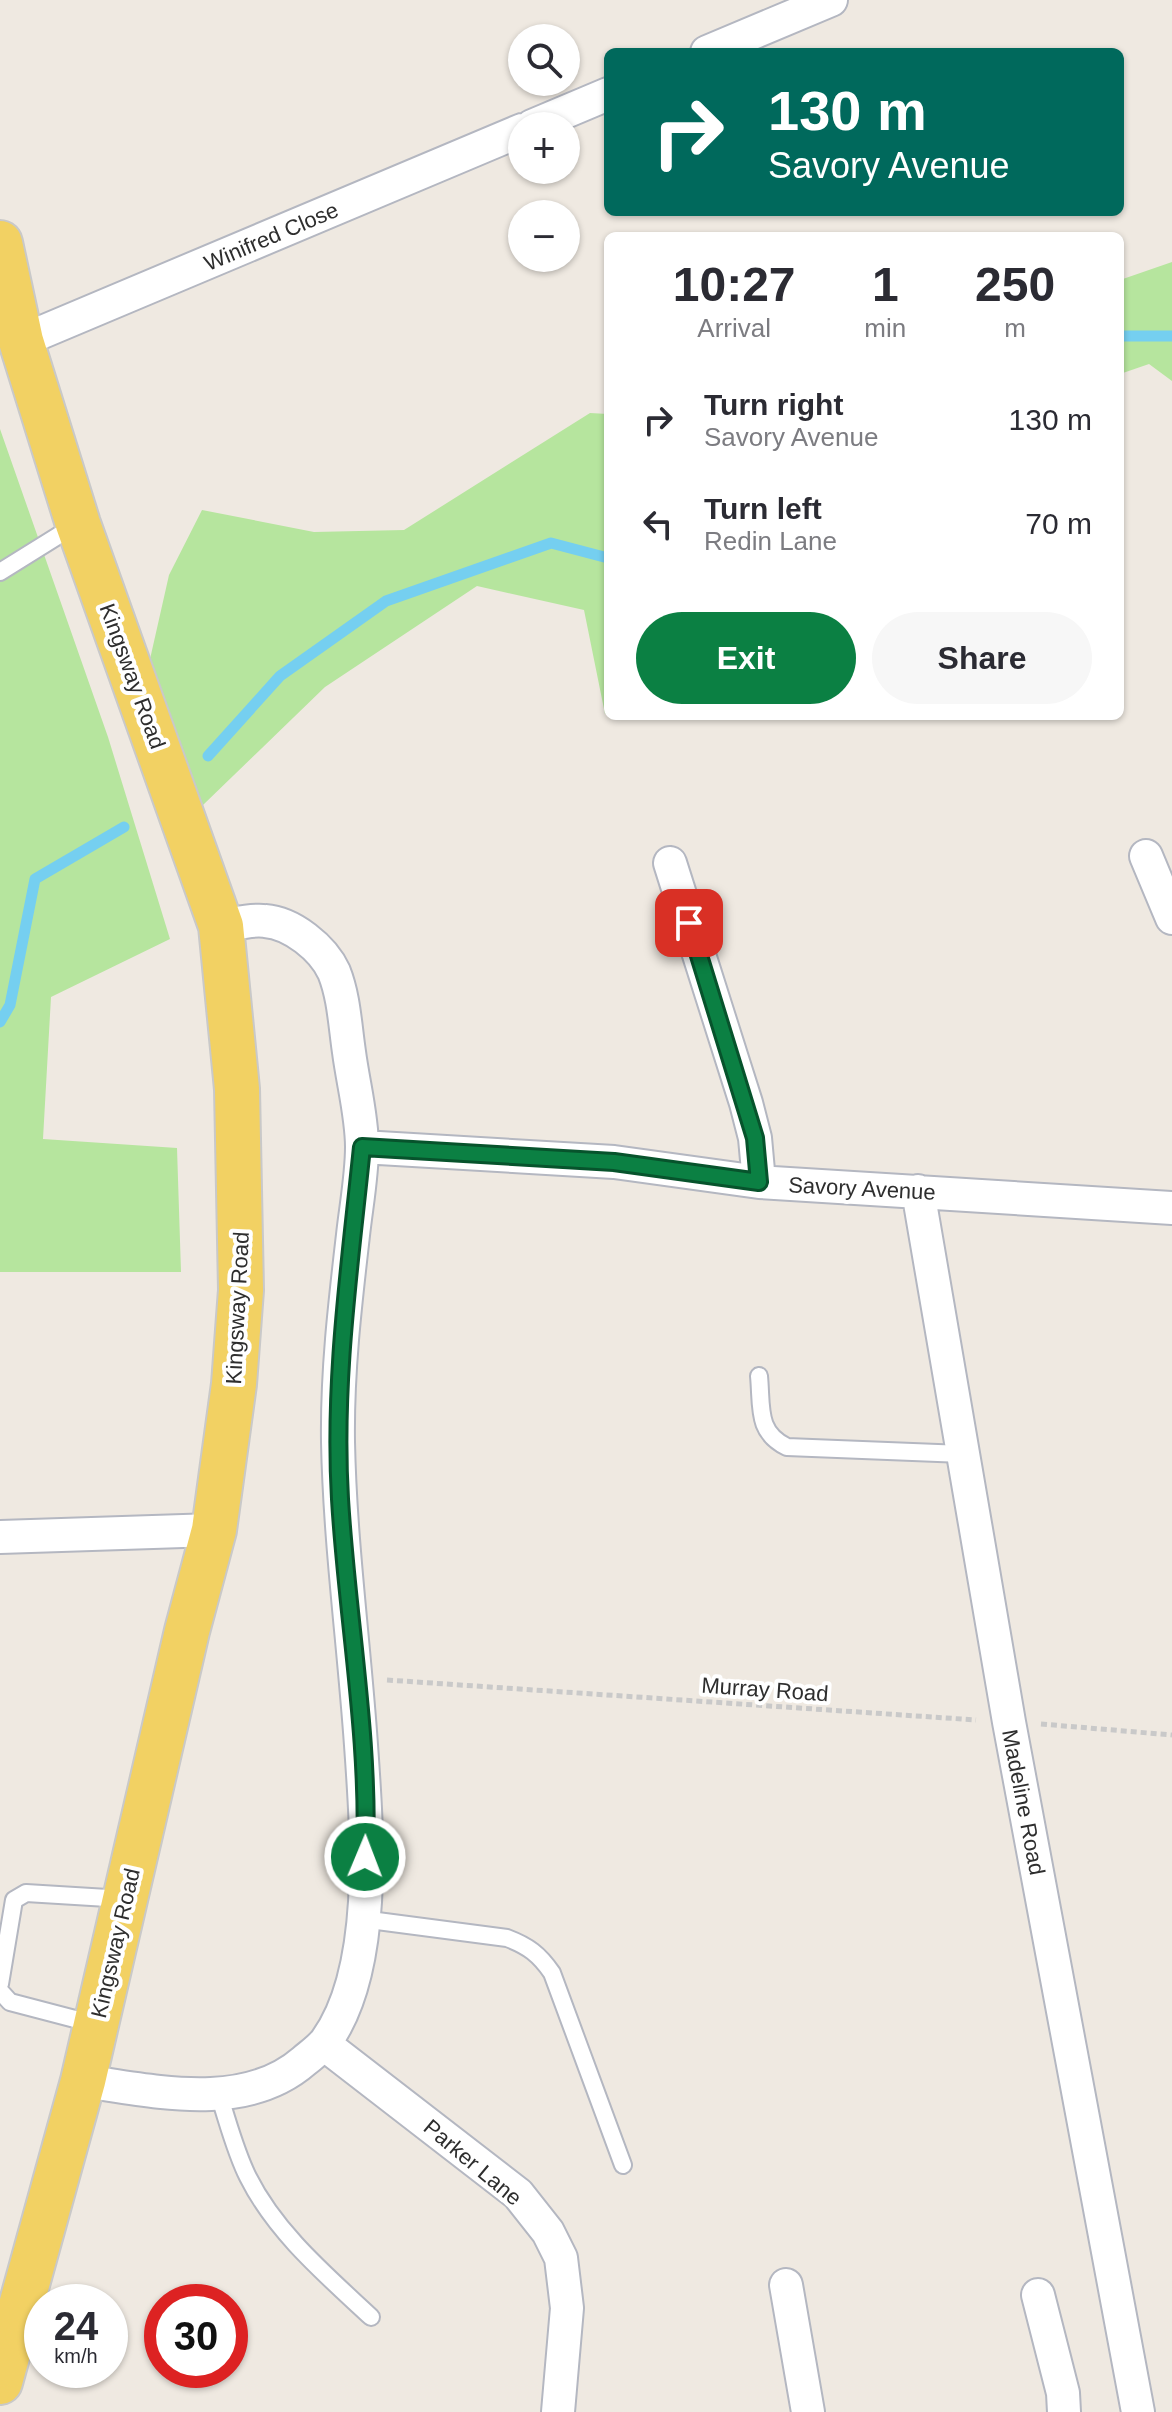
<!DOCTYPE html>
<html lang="en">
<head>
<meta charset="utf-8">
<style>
	body { margin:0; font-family:Arial,sans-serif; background:#f7f7f7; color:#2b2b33; height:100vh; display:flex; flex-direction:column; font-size:30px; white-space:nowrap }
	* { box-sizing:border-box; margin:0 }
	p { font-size:26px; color:#7c7c81 }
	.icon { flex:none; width:44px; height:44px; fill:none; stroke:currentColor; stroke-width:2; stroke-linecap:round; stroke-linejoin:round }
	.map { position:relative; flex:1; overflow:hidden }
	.side { position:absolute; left:604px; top:232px; width:520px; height:488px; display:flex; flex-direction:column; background:#fff; border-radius:12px; box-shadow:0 2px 6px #0004 }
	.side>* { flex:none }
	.banner { position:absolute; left:604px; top:48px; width:520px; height:168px; border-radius:12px; box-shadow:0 2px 6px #0004; background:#00695c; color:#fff; overflow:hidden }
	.controls { position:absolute; left:508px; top:24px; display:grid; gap:16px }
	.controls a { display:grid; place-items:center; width:72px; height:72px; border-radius:50%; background:#fff; box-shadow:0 2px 6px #0004; font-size:40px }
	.speed { position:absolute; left:24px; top:2284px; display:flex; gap:16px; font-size:40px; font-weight:700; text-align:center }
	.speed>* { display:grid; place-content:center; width:104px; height:104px; border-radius:50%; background:#fff; box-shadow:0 2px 6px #0004; line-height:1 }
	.speed small { font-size:20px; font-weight:400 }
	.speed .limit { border:12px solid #d22; background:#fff; color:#111 }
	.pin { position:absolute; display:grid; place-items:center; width:68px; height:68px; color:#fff; margin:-34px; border-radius:16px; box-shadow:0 4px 12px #0006 }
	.me { position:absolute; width:88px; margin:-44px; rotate:1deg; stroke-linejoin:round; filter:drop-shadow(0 0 6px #0008) }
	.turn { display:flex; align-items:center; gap:28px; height:168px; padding:0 32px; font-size:36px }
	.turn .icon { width:104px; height:104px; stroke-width:2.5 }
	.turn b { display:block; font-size:56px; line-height:68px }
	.eta { display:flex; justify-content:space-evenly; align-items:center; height:136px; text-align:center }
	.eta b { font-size:48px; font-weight:700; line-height:56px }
	.primary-button { display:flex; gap:16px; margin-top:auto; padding:16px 32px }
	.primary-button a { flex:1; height:92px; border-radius:48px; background:#0b8043; color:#fff; font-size:32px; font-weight:700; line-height:92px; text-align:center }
	.primary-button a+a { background:#f7f7f7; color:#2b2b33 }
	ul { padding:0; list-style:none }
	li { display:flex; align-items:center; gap:24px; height:104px; padding:0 32px }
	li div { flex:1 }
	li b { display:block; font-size:30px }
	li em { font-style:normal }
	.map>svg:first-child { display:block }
</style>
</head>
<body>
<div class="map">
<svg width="1172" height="2412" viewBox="0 0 1172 2412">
	<rect width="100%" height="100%" fill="#efe9e1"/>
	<path fill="#b6e59e" d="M 1172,262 L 1172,381 L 1149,364 L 1120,374 L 1120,280 Z
		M 590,413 L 608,414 L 608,714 L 605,714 L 584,610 L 477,586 L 325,687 L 203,805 L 148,668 L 169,575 L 202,510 L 314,532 L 404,530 Z
		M 0,429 L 108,737 L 170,939 L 51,997 L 43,1139 L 177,1148 L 181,1272 L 0,1272 Z"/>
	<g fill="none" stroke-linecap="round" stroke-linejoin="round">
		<path stroke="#75cff0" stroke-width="11" d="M 1120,336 L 1172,336
			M 208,756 L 280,676 L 386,601 L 551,543 L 608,558
			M 0,1022 L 10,1005 L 35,879 L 124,827"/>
		<defs>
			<path id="service" d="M 0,572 L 77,524
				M 759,1376 C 762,1407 756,1432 787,1447 L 963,1454
				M 362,1919 L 507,1938 C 528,1946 539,1954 552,1973 L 623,2165
				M 0,1984 L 14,1900 L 26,1893 L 124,1899
				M 0,1991 L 10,2002 L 94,2024
				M 219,2095 C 228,2122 235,2151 248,2177 C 276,2233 326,2275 371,2317"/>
			<path id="minor" d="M 707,52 L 831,0
				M 532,126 L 608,94
				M 21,341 L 522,130
				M 1146,856 L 1172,918
				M 670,863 L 746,1103 L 755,1138 L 759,1182
				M 362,1147 L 614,1162 L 759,1182 L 1172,1208
				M 918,1191 L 1009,1722 L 1138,2412
				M 0,1537 L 214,1530
				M 324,2044 L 518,2194 L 548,2232 L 561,2258 L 567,2308 L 558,2412
				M 83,2081 C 154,2091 244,2113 304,2061 C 311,2055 320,2049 326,2041 C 378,1969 367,1830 361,1745 C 354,1644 340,1543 338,1442 C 337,1372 345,1304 353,1235 C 356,1207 362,1176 362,1147 C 362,1116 353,1083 349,1052 C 345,1025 344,997 334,972 C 323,948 292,923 265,921 C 251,919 235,924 221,926
				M 786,2285 L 808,2412
				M 1038,2295 L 1063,2393 L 1064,2412"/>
			<path id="primary" d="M 0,243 L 21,341 L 78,524 L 221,926 L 237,1089 L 241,1290 L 234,1384 L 214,1530 L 187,1631 L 83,2081 L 0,2382"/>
		</defs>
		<use href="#service" stroke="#b4b7c1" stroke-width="20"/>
		<use href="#minor" stroke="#b4b7c1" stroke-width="36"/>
		<use href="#primary" stroke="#c9c9c9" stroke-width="48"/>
		<path stroke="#c9c9c9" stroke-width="5" stroke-dasharray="6 4" stroke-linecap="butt" d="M 387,1680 L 976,1720
			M 1041,1724 L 1172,1735"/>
		<use href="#service" stroke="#fff" stroke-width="16"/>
		<use href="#minor" stroke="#fff" stroke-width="32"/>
		<use href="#primary" stroke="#f2d163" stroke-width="44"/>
	</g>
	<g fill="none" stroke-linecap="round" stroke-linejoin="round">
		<defs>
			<path id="route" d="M 365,1857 C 370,1738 347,1618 340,1499 C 333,1380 350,1265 362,1147 L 614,1162 L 759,1182 L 755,1138 L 689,923"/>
		</defs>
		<use href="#route" stroke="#07532c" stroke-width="20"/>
		<use href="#route" stroke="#0b8043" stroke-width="14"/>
	</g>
	<g text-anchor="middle" stroke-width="8" stroke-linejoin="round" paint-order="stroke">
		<g font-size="22" fill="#2e2e2e" stroke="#fff">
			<text transform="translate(271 236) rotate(-23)" y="8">Winifred Close</text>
			<text transform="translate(133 676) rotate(70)" y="8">Kingsway Road</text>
			<text transform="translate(862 1188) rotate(3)" y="8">Savory Avenue</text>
			<text transform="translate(237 1308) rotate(-87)" y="8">Kingsway Road</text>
			<text transform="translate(765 1689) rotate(4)" y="8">Murray Road</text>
			<text transform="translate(1024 1802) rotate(79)" y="8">Madeline Road</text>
			<text transform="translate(115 1943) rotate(-77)" y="8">Kingsway Road</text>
			<text transform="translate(473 2162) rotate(40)" y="8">Parker Lane</text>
		</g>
	</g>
</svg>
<div class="controls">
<a><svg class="icon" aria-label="search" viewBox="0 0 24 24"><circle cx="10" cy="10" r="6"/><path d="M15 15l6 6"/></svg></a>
<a>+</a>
<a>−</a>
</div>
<div class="speed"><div>24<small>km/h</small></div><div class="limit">30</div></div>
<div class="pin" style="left:689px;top:923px;background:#d93025"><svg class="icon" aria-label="arrive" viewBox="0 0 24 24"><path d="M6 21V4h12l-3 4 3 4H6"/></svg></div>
<svg class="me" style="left:365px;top:1857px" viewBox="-20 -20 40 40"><circle r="17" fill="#0b8043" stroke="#fff" stroke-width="3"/><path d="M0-11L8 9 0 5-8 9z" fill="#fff"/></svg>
<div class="banner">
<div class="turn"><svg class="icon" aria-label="right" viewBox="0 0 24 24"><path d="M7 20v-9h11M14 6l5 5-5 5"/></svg><div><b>130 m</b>Savory Avenue</div></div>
</div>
<section class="side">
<div class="eta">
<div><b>10:27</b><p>Arrival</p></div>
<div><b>1</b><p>min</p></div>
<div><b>250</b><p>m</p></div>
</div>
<ul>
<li><svg class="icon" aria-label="right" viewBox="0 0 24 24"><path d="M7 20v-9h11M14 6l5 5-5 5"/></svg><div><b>Turn right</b><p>Savory Avenue</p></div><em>130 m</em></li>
<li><svg class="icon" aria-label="left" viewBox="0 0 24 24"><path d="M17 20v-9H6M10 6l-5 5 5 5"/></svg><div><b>Turn left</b><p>Redin Lane</p></div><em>70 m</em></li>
</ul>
<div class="primary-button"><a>Exit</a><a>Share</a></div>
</section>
</div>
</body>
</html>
